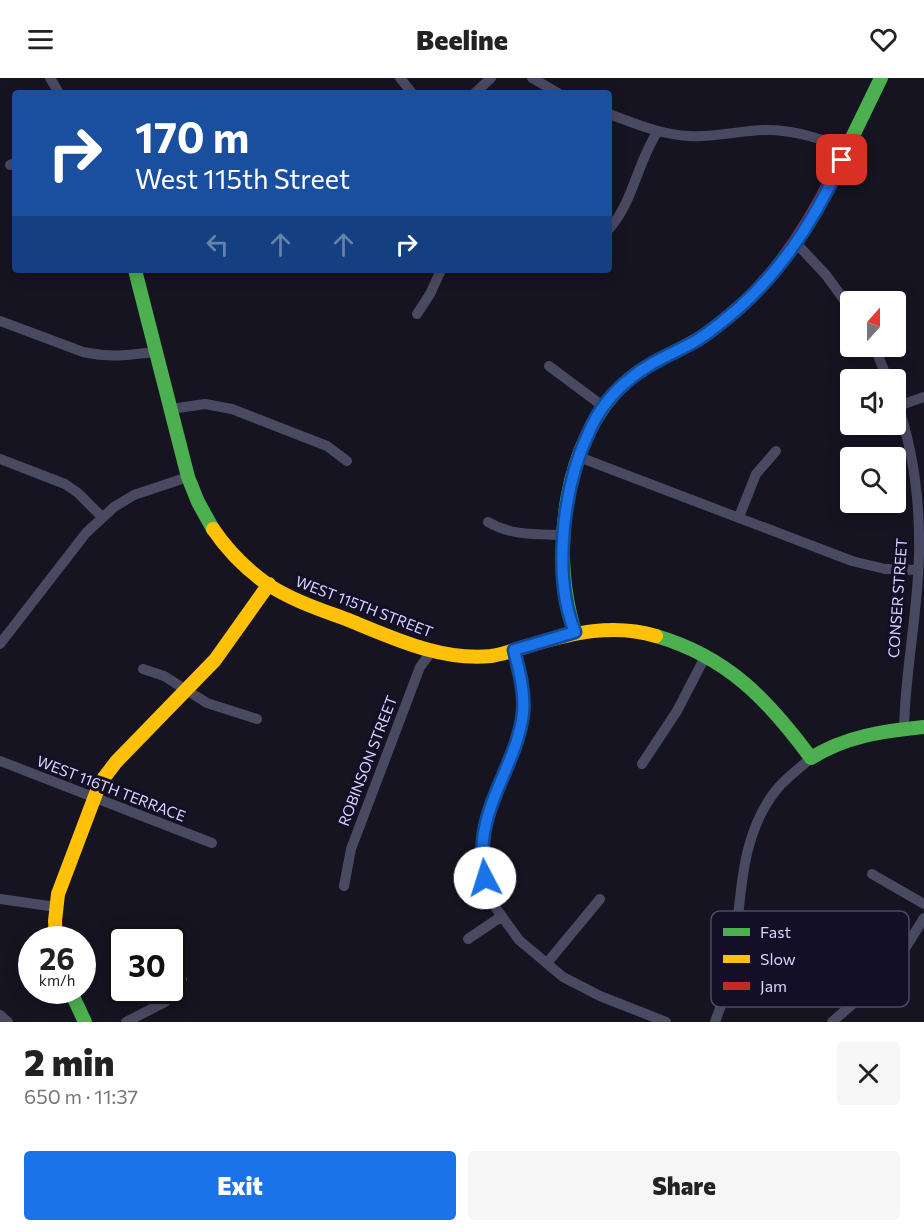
<!DOCTYPE html>
<html lang="en">
<head>
<meta charset="utf-8">
<style>
	body { margin:0; font-family:Commissioner,sans-serif; background:#f6f6f6; color:#222; height:100vh; display:flex; flex-direction:column; font-size:22px; white-space:nowrap }
	* { box-sizing:border-box; margin:0 }
	p { font-size:20px; color:#767676 }
	.icon { flex:none; width:33px; height:33px; fill:none; stroke:currentColor; stroke-width:2; stroke-linecap:round; stroke-linejoin:round }
	.map { position:relative; height:944px; overflow:hidden }
	.panel { display:flex; flex-direction:column; background:#fff; flex:1 }
	.panel>* { flex:none }
	.hud { position:absolute; left:12px; top:12px; width:600px; height:183px; border-radius:6px; box-shadow:0 3px 15px #0003; background:#1a4fa0; color:#fff; overflow:hidden }
	.needle { width:39px; rotate:21deg }
	.fabs { position:absolute; left:840px; top:213px; display:grid; gap:12px }
	.fabs a { display:grid; place-items:center; width:66px; height:66px; border-radius:6px; background:#fff; box-shadow:0 3px 15px #0003; font-size:30px }
	.speed { position:absolute; left:18px; top:848px; display:flex; gap:12px; font-size:30px; font-weight:700; text-align:center }
	.speed>* { display:grid; place-content:center; width:78px; height:78px; border-radius:50%; background:#fff; box-shadow:0 3px 15px #0003; line-height:1 }
	.speed small { font-size:15px; font-weight:400 }
	.speed .limit { border:3px solid #111; border-radius:9px; background:#fff; color:#111 }
	.pin { position:absolute; display:grid; place-items:center; width:51px; height:51px; color:#fff; margin:-26px; border-radius:12px; box-shadow:0 3px 9px #0006 }
	.me { position:absolute; width:66px; margin:-33px; rotate:355deg; stroke-linejoin:round; filter:drop-shadow(0 0 4px #0008) }
	.turn { display:flex; align-items:center; gap:21px; height:126px; padding:0 24px; font-size:27px }
	.turn .icon { width:78px; height:78px; stroke-width:2.5 }
	.turn b { display:block; font-size:42px; line-height:51px }
	.lanes { display:flex; align-items:center; height:57px; padding:0 24px; background:#0003; justify-content:center; gap:30px; direction:ltr }
	.lanes .off { opacity:.35 }
	.round { display:grid; place-items:center; flex:none; width:63px; height:63px; border-radius:6px; background:#f6f6f6 }
	.overview { display:flex; align-items:center; justify-content:space-between; height:102px; padding:0 24px }
	h1 { font-size:36px; font-weight:800; line-height:45px }
	.action { display:flex; gap:12px; margin-top:auto; padding:12px 24px }
	.action a { flex:1; height:69px; border-radius:6px; background:#1a73e8; color:#fff; font-size:24px; font-weight:800; line-height:69px; text-align:center }
	.action a+a { background:#f6f6f6; color:#222 }
	header { display:flex; justify-content:space-between; align-items:center; height:78px; padding:0 24px; background:#fff; font-size:27px; font-weight:800 }
	.map>svg:first-child { display:block }
</style>
</head>
<body>
<header><svg class="icon" aria-label="menu" viewBox="0 0 24 24"><path d="M4 6h16M4 12h16M4 18h16"/></svg>Beeline<svg class="icon" aria-label="heart" viewBox="0 0 24 24"><path d="M12 20l-8-8c-3-5 5-10 8-4 3-6 11-1 8 4z"/></svg></header>
<div class="map">
<svg width="924" height="944" viewBox="0 0 924 944">
	<rect width="100%" height="100%" fill="#161421"/>
	<g fill="none" stroke-linecap="round" stroke-linejoin="round">
		<path stroke="#4a4962" stroke-width="10" d="M 50,0 L 59,15
			M 400,0 L 412,15
			M 532,0 L 558,15
			M 475,15 L 491,0
			M 609,36 C 634,45 661,57 689,58 C 715,60 741,52 767,52 C 796,52 821,61 847,71
			M 10,87 L 15,85
			M 609,151 C 634,123 637,84 658,53
			M 795,164 L 826,197 L 850,230
			M 417,236 L 430,216 L 441,192
			M 0,243 L 83,274 C 111,280 129,277 156,274
			M 874,268 L 888,302
			M 549,288 L 604,329
			M 896,322 C 913,370 920,425 919,476 C 918,535 905,593 904,651
			M 898,328 L 924,319
			M 171,331 L 205,326 L 232,331 L 327,368 L 347,383
			M 579,379 L 852,483 L 885,491 L 918,492
			M 0,381 L 65,406 L 78,415 L 102,439
			M 739,439 L 756,396 L 776,373
			M 488,444 C 511,458 538,456 564,457
			M 0,566 L 86,455 L 114,429 L 134,417 L 188,399
			M 514,572 L 523,620 L 523,634 L 521,651 L 491,731 L 483,762 L 482,780 L 488,819 L 519,862 L 563,899 L 600,918 L 666,944
			M 143,591 L 164,598 L 207,625 L 257,641
			M 0,683 L 212,765
			M 642,686 L 677,633 L 705,579
			M 872,796 L 924,826
			M 344,808 L 351,771 L 420,589 L 432,573
			M 0,821 L 56,829
			M 468,861 L 502,838
			M 547,885 L 600,821
			M 0,937 L 8,944
			M 126,944 L 165,924 L 182,901
			M 715,944 C 721,927 729,909 732,891 C 742,831 736,761 777,711 C 787,699 800,690 811,680
			M 832,944 L 871,910 L 904,872 L 924,840"/>
		<path stroke="#4caf50" stroke-width="14" d="M 831,103 L 881,0
			M 135,192 L 188,399 L 198,424 L 213,451
			M 575,554 C 550,475 562,361 627,303 C 651,282 683,273 709,254
			M 656,558 C 728,579 768,622 811,680 C 846,658 884,653 924,649
			M 70,912 L 85,944"/>
		<path stroke="#ffc107" stroke-width="14" d="M 213,451 C 228,473 246,491 267,506 C 293,523 322,532 351,543 C 395,561 442,583 491,578 C 504,576 518,571 531,567 C 573,555 613,545 656,558
			M 56,861 L 55,843 L 58,816 L 100,705 L 116,684 L 215,582 L 269,506"/>
		<path stroke="#c62828" stroke-width="14" d="M 709,254 C 763,217 802,160 831,103"/>
	</g>
	<g fill="none" stroke-linecap="round" stroke-linejoin="round">
		<defs>
			<path id="route" d="M 485,800 C 483,787 482,775 483,763 C 487,718 518,680 523,635 C 525,614 519,592 514,572 L 575,554 C 552,498 563,408 589,354 C 598,333 613,314 631,300 C 650,284 672,276 694,264 C 711,254 726,241 741,228 C 784,189 818,135 842,82"/>
		</defs>
		<use href="#route" stroke="#114b97" stroke-width="15"/>
		<use href="#route" stroke="#1a73e8" stroke-width="10"/>
	</g>
	<g text-anchor="middle" stroke-width="6" stroke-linejoin="round" paint-order="stroke">
		<g font-size="15" fill="#d9d4ff" stroke="#130f26">
			<text transform="translate(898 520) rotate(-86)" y="5">CONSER STREET</text>
			<text transform="translate(364 529) rotate(21)" y="5">WEST 115TH STREET</text>
			<text transform="translate(368 683) rotate(-69)" y="5">ROBINSON STREET</text>
			<text transform="translate(111 711) rotate(21)" y="5">WEST 116TH TERRACE</text>
		</g>
	</g>
	<rect x="711" y="833" width="198" height="96" rx="9" fill="#130f26" stroke="#4e4a67" stroke-width="1.5"/>
	<rect x="723" y="850" width="27" height="8" fill="#4caf50"/>
	<rect x="723" y="877" width="27" height="8" fill="#ffc107"/>
	<rect x="723" y="904" width="27" height="8" fill="#c62828"/>
	<g font-size="16" fill="#d9d4ff">
		<text x="760" y="860">Fast</text>
		<text x="760" y="887">Slow</text>
		<text x="760" y="914">Jam</text>
	</g>
</svg>
<div class="fabs">
<a><svg class="needle" viewBox="-14 -14 28 28"><path d="M0-13l5 13h-10z" fill="#e53935"/><path d="M0 13l5-13h-10z" fill="#767676"/></svg></a>
<a><svg class="icon" aria-label="sound" viewBox="0 0 24 24"><path d="M4 9h4l5-4v14l-5-4H4zM17 9q2 3 0 6"/></svg></a>
<a><svg class="icon" aria-label="search" viewBox="0 0 24 24"><circle cx="10" cy="10" r="6"/><path d="M15 15l6 6"/></svg></a>
</div>
<div class="speed"><div>26<small>km/h</small></div><div class="limit">30</div></div>
<div class="pin" style="left:842px;top:82px;background:#d93025"><svg class="icon" aria-label="arrive" viewBox="0 0 24 24"><path d="M6 21V4h12l-3 4 3 4H6"/></svg></div>
<svg class="me" style="left:485px;top:800px" viewBox="-20 -20 40 40"><circle r="19" fill="#fff"/><path d="M0-13L10 11 0 6-10 11z" fill="#1a73e8"/></svg>
<div class="hud">
<div class="turn"><svg class="icon" aria-label="right" viewBox="0 0 24 24"><path d="M7 20v-9h11M14 6l5 5-5 5"/></svg><div><b>170 m</b>West 115th Street</div></div>
<div class="lanes"><svg class="icon off" aria-label="left" viewBox="0 0 24 24"><path d="M17 20v-9H6M10 6l-5 5 5 5"/></svg><svg class="icon off" aria-label="ahead" viewBox="0 0 24 24"><path d="M12 20V5M6 11l6-6 6 6"/></svg><svg class="icon off" aria-label="ahead" viewBox="0 0 24 24"><path d="M12 20V5M6 11l6-6 6 6"/></svg><svg class="icon" aria-label="right" viewBox="0 0 24 24"><path d="M7 20v-9h11M14 6l5 5-5 5"/></svg></div>
</div>
</div>
<section class="panel">
<div class="overview"><div><h1>2 min</h1><p>650 m · 11:37</p></div><a class="round"><svg class="icon" aria-label="close" viewBox="0 0 24 24"><path d="M6 6l12 12M18 6L6 18"/></svg></a></div>
<div class="action"><a>Exit</a><a>Share</a></div>
</section>
</body>
</html>
